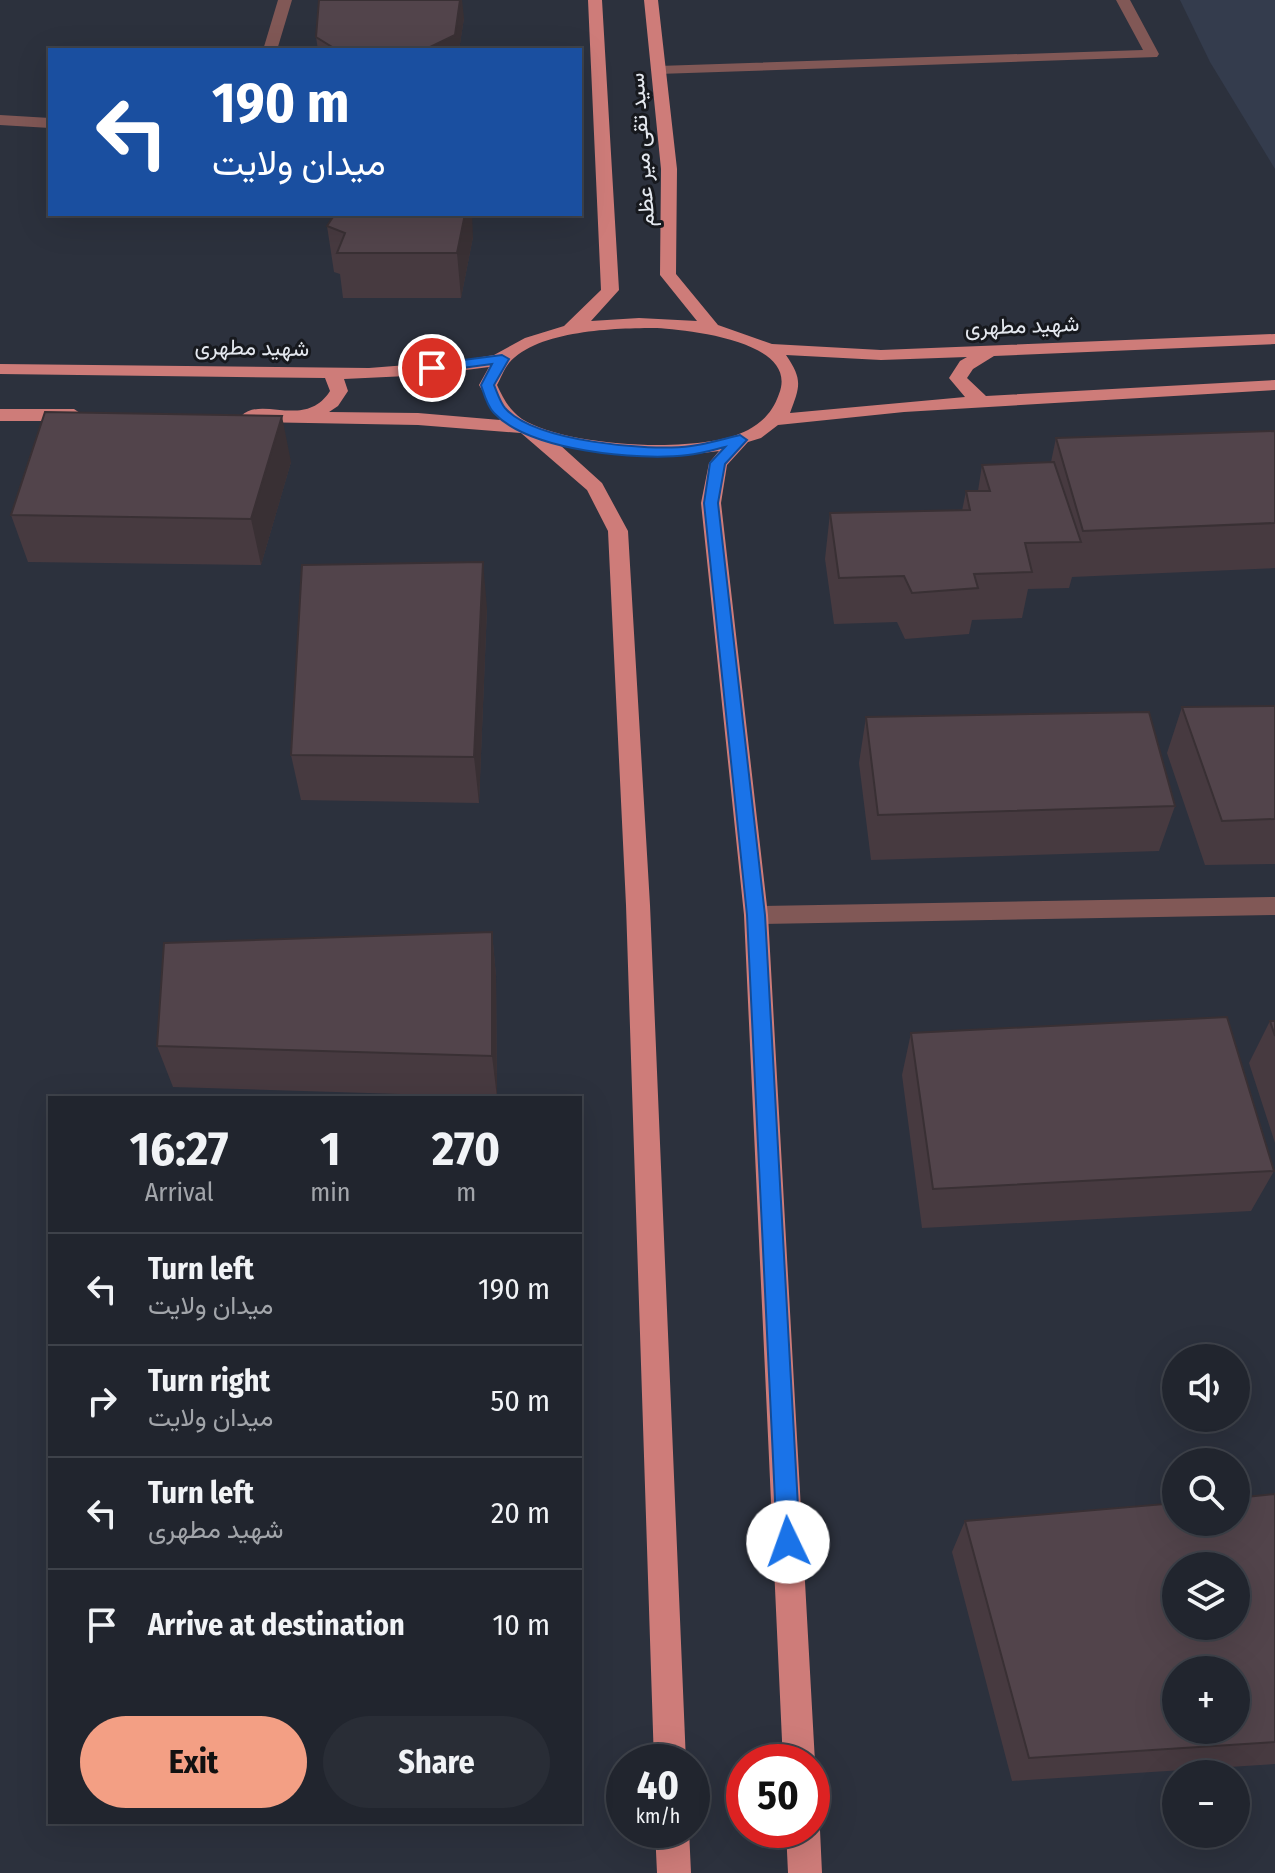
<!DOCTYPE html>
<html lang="en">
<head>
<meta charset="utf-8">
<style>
	body { margin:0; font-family:"Fira Sans Condensed",Vazirmatn,sans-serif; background:#292d36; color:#f1f3f6; height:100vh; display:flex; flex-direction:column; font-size:30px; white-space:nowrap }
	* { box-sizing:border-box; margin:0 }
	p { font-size:26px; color:#a2a5aa }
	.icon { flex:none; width:44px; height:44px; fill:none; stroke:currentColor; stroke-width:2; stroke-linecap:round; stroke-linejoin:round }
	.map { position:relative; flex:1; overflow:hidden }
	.sheet { position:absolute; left:48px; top:1096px; width:534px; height:728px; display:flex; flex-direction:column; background:#21252e; border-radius:0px; box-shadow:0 8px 32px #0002,0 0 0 2px #3e424a }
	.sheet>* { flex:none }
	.guide { position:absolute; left:48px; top:48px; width:534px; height:168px; border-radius:0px; box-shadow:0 8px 32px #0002,0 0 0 2px #3e424a; background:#1a4fa0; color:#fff; overflow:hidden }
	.controls { position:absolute; left:1162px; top:1344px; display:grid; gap:16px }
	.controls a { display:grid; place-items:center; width:88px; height:88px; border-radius:50%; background:#21252e; box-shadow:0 8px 32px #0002,0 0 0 2px #3e424a; font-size:40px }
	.speed { position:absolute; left:606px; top:1744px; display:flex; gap:16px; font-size:40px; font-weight:700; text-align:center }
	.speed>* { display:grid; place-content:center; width:104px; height:104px; border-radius:50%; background:#21252e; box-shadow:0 8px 32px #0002,0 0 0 2px #3e424a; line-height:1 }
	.speed small { font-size:20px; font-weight:400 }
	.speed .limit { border:12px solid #d22; background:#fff; color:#111 }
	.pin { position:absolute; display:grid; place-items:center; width:68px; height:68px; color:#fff; margin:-34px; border:4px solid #fff; border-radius:50%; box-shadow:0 2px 8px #0007 }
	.me { position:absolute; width:88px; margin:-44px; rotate:357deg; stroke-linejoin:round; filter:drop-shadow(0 0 6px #0008) }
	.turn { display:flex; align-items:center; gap:28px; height:168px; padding:0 32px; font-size:36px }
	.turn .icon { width:104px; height:104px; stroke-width:2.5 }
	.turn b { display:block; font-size:56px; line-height:68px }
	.eta { display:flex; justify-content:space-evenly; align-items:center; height:136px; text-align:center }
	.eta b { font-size:48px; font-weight:700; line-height:56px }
	.cta { display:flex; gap:16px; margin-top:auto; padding:16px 32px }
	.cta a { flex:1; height:92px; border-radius:48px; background:#f39f84; color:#111; font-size:32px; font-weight:700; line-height:92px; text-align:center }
	.cta a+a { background:#292d36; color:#f1f3f6 }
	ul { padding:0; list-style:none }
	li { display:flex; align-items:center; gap:24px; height:112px; padding:0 32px; border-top:2px solid #3e424a }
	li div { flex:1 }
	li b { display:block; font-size:30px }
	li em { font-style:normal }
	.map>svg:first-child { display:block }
</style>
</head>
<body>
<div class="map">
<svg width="1275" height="1873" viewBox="0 0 1275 1873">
	<rect width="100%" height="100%" fill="#2c313d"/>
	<path fill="#343c4d" d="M 1180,0 L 1275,0 L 1275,169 L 1210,62 Z"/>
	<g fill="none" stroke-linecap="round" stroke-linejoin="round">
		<path fill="#815856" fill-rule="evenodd" d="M 278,0 L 292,0 L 277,50 L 263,50 Z
			M 1116,0 L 1130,0 L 1159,54 L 1157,57 L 658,74 L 651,70 L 658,66 L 1143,50 Z
			M 0,115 L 50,118 L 50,128 L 0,125 Z
			M 1275,897 L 1275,915 L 756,924 L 748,922 L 744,915 L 748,908 L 756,906 Z"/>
		<path fill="#ce7c79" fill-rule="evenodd" d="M 588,0 L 602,0 L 619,290 L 591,321 L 639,318 L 697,321 L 660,275 L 661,169 L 644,0 L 658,0 L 677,169 L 676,274 L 718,325 L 772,344 L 881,350 L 1275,334 L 1275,344 L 994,356 L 973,369 L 967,378 L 986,396 L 1275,380 L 1275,390 L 904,412 L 778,425 L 761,438 L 748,442 L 727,465 L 721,503 L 768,915 L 815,1762 L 812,1770 L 812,1762 L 783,1762 L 744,915 L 701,503 L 709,463 L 719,451 C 666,459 613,457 560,445 L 602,483 L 628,531 L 650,905 L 686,1762 L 654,1762 L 626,905 L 608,531 L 587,490 L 521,433 L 418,425 L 250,422 L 241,416 C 262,395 305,430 330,391 L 325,378 L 0,374 L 0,364 L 369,368 L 458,361 L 494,355 L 525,338 L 564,326 L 601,290 ZM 657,328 C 688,330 800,341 779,394 C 773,411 764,421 748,430 C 702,455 566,447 522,419 C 509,410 503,398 497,385 C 501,378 504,369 509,363 C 538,330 615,328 657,328 ZM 786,355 L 881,360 L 967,357 L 960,361 L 949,378 L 965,397 L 790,413 C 800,386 803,380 786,355 ZM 489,367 L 479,385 L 500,420 L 418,413 L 329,412 L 338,406 L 348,391 L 344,379 L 428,375 Z
			M 0,409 L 74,409 L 83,415 L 74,421 L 0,421 Z
			M 812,1817 L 820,1830 L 822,1873 L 788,1873 L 786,1830 L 812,1830 Z
			M 655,1830 L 689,1830 L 691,1873 L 657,1873 Z"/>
	</g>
	<path fill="#473a40" d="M 464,18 L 459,50 L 318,50 L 316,37 Z
		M 327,226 L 473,237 L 461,298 L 343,298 L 340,274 L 334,272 Z
		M 1275,431 L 1275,568 L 1072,577 L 1069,588 L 1028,589 L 1022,618 L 972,620 L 969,634 L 905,639 L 897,622 L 834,624 L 825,559 L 830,513 L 962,511 L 966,491 L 978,491 L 982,465 L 1051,462 L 1056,438 Z
		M 291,462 L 261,565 L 28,562 L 11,515 Z
		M 487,608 L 479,803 L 301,800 L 291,755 Z
		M 1275,706 L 1275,864 L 1205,865 L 1167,753 L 1182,707 Z
		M 866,717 L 1175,806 L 1159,851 L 871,860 L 859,763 Z
		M 492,932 L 496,976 L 497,1097 L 173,1087 L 157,1046 Z
		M 1270,1021 L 1275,1021 L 1275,1143 L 1249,1063 Z
		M 911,1033 L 1274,1171 L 1251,1211 L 922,1228 L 902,1075 Z
		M 1275,1494 L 1275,1764 L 1012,1781 L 952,1552 L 965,1521 Z"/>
	<path fill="#393034" d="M 460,0 L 462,0 L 464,18 L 459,50 L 424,50 Z
		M 465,214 L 472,214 L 473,237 L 461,298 L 457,253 Z
		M 282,416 L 291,462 L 261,565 L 251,519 Z
		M 483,562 L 487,608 L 479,803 L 474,757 Z
		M 492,932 L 496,976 L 497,1097 L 492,1056 Z"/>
	<path fill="#52444b" stroke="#393034" stroke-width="2" fill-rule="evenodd" d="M 319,0 L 460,0 L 455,35 L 424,50 L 337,50 L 316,37 Z
		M 335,214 L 465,214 L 457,253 L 337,253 L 345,233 L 327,226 Z
		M 45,412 L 282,416 L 251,519 L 11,515 Z
		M 1275,431 L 1275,523 L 1083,531 L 1056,438 Z
		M 1054,462 L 1081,542 L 1025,543 L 1032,572 L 974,574 L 978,588 L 912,593 L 904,576 L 839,578 L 830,513 L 970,510 L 966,491 L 990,491 L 982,465 Z
		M 483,562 L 474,757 L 291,755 L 302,565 Z
		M 1275,706 L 1275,819 L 1222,821 L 1182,707 Z
		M 1149,712 L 1175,806 L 878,815 L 866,717 Z
		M 492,932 L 492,1056 L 157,1046 L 164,943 Z
		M 1227,1017 L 1274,1171 L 933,1189 L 911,1033 Z
		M 1270,1021 L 1275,1021 L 1275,1036 Z
		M 1275,1494 L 1275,1742 L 1029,1758 L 965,1521 L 1176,1503 L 1176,1522 L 1236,1522 L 1236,1498 ZM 1176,1566 L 1236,1566 L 1236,1626 L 1176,1626 ZM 1176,1670 L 1236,1670 L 1236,1730 L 1176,1730 Z"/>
	<path fill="#1a73e8" stroke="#114b97" stroke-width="2" d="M 502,355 L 509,359 L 494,385 C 497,392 500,402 505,408 C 534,441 648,452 691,446 C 707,444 723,439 740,435 L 747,440 L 725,464 L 718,503 L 765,915 L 800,1542 L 796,1551 L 788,1554 L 780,1551 L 777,1542 L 747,915 L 704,503 L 710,463 L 725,447 C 713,450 700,454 688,455 C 638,461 530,451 494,413 C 487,406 484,394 481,385 L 492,364 L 432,372 L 426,368 L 432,364 Z"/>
	<g text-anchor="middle" stroke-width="6" stroke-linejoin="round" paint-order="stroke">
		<g font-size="22" fill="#e4e8ef" stroke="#17191e">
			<text transform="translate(641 150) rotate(-94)" y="8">سید تقی میر عظم</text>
			<text transform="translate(1022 325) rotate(-2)" y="8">شهید مطهری</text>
			<text transform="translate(252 347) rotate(1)" y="8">شهید مطهری</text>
		</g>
	</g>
</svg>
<div class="controls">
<a><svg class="icon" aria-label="sound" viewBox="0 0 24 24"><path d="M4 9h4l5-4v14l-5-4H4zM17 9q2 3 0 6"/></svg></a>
<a><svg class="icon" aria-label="search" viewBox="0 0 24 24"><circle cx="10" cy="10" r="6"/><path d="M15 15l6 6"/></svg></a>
<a><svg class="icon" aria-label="layers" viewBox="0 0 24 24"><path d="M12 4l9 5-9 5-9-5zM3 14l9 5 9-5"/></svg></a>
<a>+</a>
<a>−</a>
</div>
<div class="speed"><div>40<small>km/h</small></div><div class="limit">50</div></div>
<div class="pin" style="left:432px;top:368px;background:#d93025"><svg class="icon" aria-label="arrive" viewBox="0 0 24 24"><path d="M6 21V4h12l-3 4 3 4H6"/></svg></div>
<svg class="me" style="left:788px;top:1542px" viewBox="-20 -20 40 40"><circle r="19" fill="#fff"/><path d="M0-13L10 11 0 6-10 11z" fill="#1a73e8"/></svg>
<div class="guide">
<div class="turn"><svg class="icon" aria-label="left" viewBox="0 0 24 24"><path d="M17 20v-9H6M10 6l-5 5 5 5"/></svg><div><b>190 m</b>میدان ولایت</div></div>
</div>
<section class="sheet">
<div class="eta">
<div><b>16:27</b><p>Arrival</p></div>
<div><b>1</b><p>min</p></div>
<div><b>270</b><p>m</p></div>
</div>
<ul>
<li><svg class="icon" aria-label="left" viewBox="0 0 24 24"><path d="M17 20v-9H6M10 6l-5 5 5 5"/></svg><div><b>Turn left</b><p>میدان ولایت</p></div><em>190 m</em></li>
<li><svg class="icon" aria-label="right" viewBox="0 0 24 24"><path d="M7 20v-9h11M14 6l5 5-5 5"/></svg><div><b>Turn right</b><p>میدان ولایت</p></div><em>50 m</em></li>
<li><svg class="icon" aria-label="left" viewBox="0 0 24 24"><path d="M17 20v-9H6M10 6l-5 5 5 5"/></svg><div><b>Turn left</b><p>شهید مطهری</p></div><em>20 m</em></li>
<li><svg class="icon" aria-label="arrive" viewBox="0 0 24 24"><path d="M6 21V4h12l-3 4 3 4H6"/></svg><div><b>Arrive at destination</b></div><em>10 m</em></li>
</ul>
<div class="cta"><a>Exit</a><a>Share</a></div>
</section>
</div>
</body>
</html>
